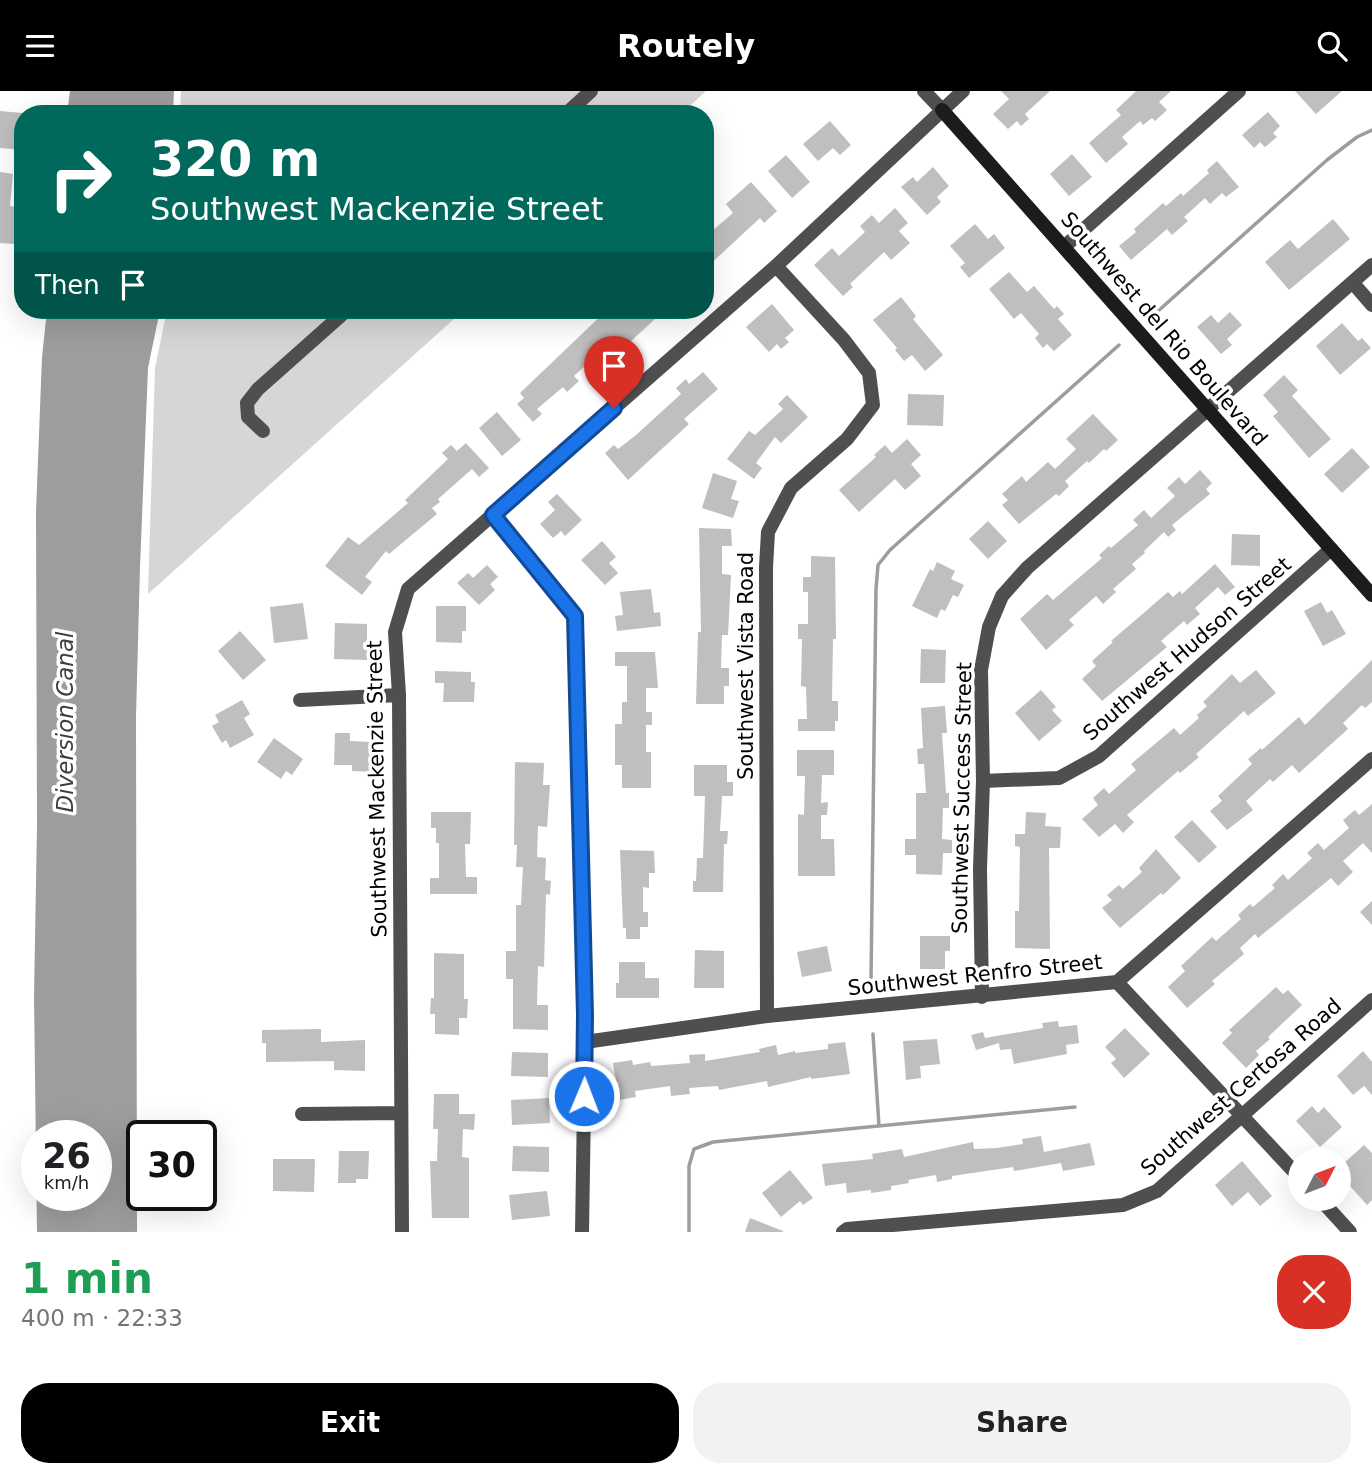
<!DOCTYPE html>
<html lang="en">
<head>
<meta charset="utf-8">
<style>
	body { margin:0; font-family:"DejaVu Sans",sans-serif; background:#f2f2f2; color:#202124; height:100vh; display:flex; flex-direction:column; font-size:26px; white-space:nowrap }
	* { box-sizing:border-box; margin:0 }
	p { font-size:23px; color:#757577 }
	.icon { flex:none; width:38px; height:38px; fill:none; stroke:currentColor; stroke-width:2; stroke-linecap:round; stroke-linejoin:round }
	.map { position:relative; height:1141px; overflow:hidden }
	.details { display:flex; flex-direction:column; background:#fff; flex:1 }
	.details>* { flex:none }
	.hud { position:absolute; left:14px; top:14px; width:700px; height:214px; border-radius:28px; box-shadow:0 7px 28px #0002; background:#00695c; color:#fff; overflow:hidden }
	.needle { width:46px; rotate:48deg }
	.buttons { position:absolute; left:1288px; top:1057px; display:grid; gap:14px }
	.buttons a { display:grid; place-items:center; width:63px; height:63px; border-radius:50%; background:#fff; box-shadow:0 7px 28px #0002; font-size:35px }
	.speed { position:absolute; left:21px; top:1029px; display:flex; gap:14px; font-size:35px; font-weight:700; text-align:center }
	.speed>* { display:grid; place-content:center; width:91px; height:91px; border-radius:50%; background:#fff; box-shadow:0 7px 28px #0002; line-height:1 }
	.speed small { font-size:18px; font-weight:400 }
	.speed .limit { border:4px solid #111; border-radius:10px; background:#fff; color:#111 }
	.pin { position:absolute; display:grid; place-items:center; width:60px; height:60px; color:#fff; margin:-72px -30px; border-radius:50% 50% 50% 0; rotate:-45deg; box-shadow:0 0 7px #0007 }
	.pin .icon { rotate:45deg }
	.me { position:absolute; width:77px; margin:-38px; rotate:1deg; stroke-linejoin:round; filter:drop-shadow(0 0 5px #0008) }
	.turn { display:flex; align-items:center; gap:24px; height:147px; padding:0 21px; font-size:32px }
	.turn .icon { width:91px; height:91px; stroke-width:2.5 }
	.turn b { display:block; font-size:49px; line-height:60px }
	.then { display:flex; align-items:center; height:66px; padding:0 21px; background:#0003; gap:14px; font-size:26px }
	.round { display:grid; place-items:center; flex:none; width:74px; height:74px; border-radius:28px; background:#f2f2f2 }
	.overview { display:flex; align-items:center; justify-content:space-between; height:119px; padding:0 21px }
	h1 { font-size:42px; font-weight:700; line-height:52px; color:#1e9e55 }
	.action { display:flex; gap:14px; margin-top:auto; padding:14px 21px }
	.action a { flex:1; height:80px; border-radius:28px; background:#000; color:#fff; font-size:28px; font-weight:700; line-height:80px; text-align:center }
	.action a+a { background:#f2f2f2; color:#202124 }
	header { display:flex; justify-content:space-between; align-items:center; height:91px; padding:0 21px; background:#000; color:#fff; font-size:32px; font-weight:700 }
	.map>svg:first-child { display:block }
</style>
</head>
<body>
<header><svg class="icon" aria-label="menu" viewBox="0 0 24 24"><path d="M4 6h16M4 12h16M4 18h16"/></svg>Routely<svg class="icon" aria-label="search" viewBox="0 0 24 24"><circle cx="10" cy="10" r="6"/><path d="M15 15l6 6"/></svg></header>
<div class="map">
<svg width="1372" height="1141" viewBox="0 0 1372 1141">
	<rect width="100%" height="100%" fill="#fff"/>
	<path fill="#d6d6d6" d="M 181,0 L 706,0 L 681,23 L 180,23 Z
		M 167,219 L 464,219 L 148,503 L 155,277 Z"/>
	<path fill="#9d9d9d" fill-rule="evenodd" d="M 70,0 L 174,0 L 173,23 L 67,23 Z
		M 47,219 L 160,219 L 148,277 L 140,476 L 136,625 L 137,1141 L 37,1141 L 34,905 L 37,735 L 36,421 L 42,266 ZM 37,1045 L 96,1045 L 96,1104 L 37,1104 Z"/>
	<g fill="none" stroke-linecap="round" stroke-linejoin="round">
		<path stroke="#9d9d9d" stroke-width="3.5" d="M 1148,229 L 1327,69 L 1357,46 L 1372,39
			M 871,888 L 876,498 L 878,474 L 890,459 L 1119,254
			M 873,943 L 879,1035
			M 689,1141 L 689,1075 L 694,1058 L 713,1051 L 1075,1016"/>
	</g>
	<path fill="#bfbfbf" d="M 1001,0 L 1050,0 L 1025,23 L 1029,28 L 1021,35 L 1017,30 L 1008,38 L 993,23 L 1009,8 Z
		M 1136,0 L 1171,0 L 1159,11 L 1167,19 L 1155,30 L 1152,27 L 1143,34 L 1140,30 L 1122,46 L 1128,53 L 1106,72 L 1089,52 L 1121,24 L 1116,19 Z
		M 1295,0 L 1342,0 L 1316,23 Z
		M 0,20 L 23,22 L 23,59 L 0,57 Z
		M 1268,21 L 1280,35 L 1273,42 L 1277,46 L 1265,56 L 1260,51 L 1254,57 L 1242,44 Z
		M 830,30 L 851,54 L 840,64 L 833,57 L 818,70 L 803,53 Z
		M 1072,63 L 1092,86 L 1069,105 L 1050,83 Z
		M 786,64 L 810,91 L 792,107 L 768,80 Z
		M 1217,70 L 1239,96 L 1226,106 L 1222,102 L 1210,113 L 1205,107 L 1184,126 L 1188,130 L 1172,144 L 1167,138 L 1131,169 L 1119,155 L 1136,141 L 1134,138 L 1163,112 L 1166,115 L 1181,102 L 1183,105 L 1209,82 L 1207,79 Z
		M 933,76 L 949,95 L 937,106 L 941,111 L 927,124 L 901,96 L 913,86 L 917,91 Z
		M 0,81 L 13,83 L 10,115 L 17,116 L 14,153 L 0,152 Z
		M 751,91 L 777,120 L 764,132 L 760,127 L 705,178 L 705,146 L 733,122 L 726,113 Z
		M 895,117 L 908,132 L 899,140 L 910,152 L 891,169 L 884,161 L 850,193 L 853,196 L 843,205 L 814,174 L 832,157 L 839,165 L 865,141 L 860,135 L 872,124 L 879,132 Z
		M 1333,128 L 1350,148 L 1289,199 L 1265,171 L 1290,149 L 1298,158 Z
		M 975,133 L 988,148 L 994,143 L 1005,157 L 969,187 L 960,176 L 965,172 L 950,155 Z
		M 1009,181 L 1027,201 L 1034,195 L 1054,218 L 1057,215 L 1064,223 L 1058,228 L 1072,244 L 1054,260 L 1047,253 L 1043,257 L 1035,247 L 1039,243 L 1021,222 L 1014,228 L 989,198 Z
		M 901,206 L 916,225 L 913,228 L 943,264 L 925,280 L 912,264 L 904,270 L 895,259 L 897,257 L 873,229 Z
		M 772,213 L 794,239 L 785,247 L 789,251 L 781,258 L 777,253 L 769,261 L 746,236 Z
		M 607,219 L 665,219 L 620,260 L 615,254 L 601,266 L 598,263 L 574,285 L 579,290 L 567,301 L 563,296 L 537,318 L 542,323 L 533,331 L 517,313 L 524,307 L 520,302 Z
		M 1230,221 L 1242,234 L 1227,248 L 1232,254 L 1221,263 L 1197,236 L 1211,224 L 1218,232 Z
		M 1342,232 L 1358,250 L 1362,247 L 1371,257 L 1340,284 L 1316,255 Z
		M 703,281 L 718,298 L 684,328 L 689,333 L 628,389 L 605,362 L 614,354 L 618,358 L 636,344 L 681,303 L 676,297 L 686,288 L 689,293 Z
		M 1284,284 L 1298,299 L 1292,305 L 1331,348 L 1309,367 L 1273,325 L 1278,321 L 1263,304 Z
		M 908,303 L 944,304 L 943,335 L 907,334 Z
		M 787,304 L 808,326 L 781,352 L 775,346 L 756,372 L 762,377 L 754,388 L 727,368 L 749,340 L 755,344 L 783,318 L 778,313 Z
		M 497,321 L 521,349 L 502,365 L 479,337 Z
		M 1093,323 L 1118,349 L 1106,360 L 1104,358 L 1089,372 L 1087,370 L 1065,390 L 1069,395 L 1059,405 L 1056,403 L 1019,433 L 1002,414 L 1008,409 L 1002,403 L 1022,385 L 1026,391 L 1048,371 L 1055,378 L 1076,358 L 1066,348 Z
		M 907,348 L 921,364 L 911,373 L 921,385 L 905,399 L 895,388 L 859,421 L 839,399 L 876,366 L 874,364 L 885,354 L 892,362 Z
		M 466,352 L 489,377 L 479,386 L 472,378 L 438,408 L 440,411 L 432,417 L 437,423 L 389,463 L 386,460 L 365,486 L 372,491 L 362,504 L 325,475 L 348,446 L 359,454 L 408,412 L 405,409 L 448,368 L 442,362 L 451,354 L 457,360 Z
		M 1352,357 L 1370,376 L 1342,402 L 1324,383 Z
		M 1200,379 L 1212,392 L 1206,398 L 1210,403 L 1172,434 L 1176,439 L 1168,446 L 1164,441 L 1144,460 L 1145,462 L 1132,473 L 1136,478 L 1113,498 L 1116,501 L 1103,513 L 1096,505 L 1069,529 L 1074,534 L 1046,559 L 1020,528 L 1047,503 L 1053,509 L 1102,467 L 1099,464 L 1109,455 L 1111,457 L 1138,434 L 1133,429 L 1144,419 L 1151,427 L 1175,405 L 1167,397 L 1179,386 L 1185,393 Z
		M 713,382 L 737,390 L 731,408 L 739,410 L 733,427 L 702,417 Z
		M 557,403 L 582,429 L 565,445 L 561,440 L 553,447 L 540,433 L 555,419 L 548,411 Z
		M 988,430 L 1007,450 L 988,468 L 969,448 Z
		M 699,437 L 731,438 L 732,455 L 722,455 L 722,483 L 731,484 L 728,544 L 722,544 L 721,577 L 729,577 L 729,595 L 724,595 L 724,613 L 696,613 L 698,541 L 701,541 Z
		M 1232,443 L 1260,444 L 1260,475 L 1231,474 Z
		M 602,450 L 616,466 L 609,472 L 618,482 L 605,494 L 581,469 Z
		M 811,465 L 835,466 L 836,548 L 833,548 L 832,610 L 838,610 L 838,630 L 835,630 L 835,640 L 798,640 L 798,628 L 807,628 L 806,596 L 801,595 L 802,548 L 798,548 L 798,533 L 808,533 L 808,501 L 803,501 L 803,486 L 811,486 Z
		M 937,471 L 955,480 L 951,488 L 964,494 L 958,506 L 953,504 L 945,520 L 941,518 L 937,527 L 912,515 L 930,478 L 933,480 Z
		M 1215,473 L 1235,496 L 1225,504 L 1218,496 L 1195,517 L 1200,523 L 1187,534 L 1184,530 L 1161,550 L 1167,556 L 1102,610 L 1082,588 L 1096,575 L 1092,570 L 1113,551 L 1111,550 L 1168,501 L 1173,506 L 1180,500 L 1182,503 Z
		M 487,474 L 498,486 L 490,493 L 495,499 L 479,514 L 457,492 L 468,482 L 473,487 Z
		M 651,498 L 654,522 L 660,521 L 661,535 L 617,540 L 615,525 L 623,524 L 620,501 Z
		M 1321,511 L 1327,522 L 1332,519 L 1346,543 L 1323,555 L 1304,520 Z
		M 303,512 L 308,548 L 274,552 L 270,516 Z
		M 436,515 L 466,515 L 466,540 L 462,540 L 462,552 L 436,551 Z
		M 335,532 L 367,533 L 367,569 L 334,568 Z
		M 240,540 L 266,569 L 243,589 L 218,560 Z
		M 921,558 L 946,559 L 945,592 L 920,592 Z
		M 615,561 L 655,561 L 658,597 L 646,597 L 646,621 L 652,621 L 652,634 L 646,634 L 646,661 L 651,661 L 651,697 L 622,697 L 622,674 L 615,674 L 615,633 L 622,633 L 622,611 L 627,611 L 627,575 L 615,575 Z
		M 1372,569 L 1372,611 L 1365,617 L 1362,614 L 1343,632 L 1348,638 L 1299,682 L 1292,674 L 1273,691 L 1270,688 L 1246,710 L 1253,719 L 1227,739 L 1210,720 L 1222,710 L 1218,705 L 1252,673 L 1248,668 L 1261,657 L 1262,659 L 1299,626 L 1305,634 Z
		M 1256,579 L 1276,602 L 1248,625 L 1244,620 L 1196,663 L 1199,666 L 1180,682 L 1178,680 L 1127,724 L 1134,731 L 1123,742 L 1115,733 L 1099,746 L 1082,728 L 1098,714 L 1093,707 L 1104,697 L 1109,703 L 1136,679 L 1131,673 L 1174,637 L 1180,644 L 1199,627 L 1197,624 L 1207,615 L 1203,611 L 1232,583 L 1240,592 Z
		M 435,580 L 471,581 L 471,591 L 475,591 L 474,611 L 443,611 L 444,592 L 435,592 Z
		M 1041,599 L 1056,616 L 1052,619 L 1062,630 L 1039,650 L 1015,622 Z
		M 242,609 L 250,623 L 244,627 L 254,644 L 230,657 L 226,649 L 222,652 L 212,635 L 219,631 L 215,624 Z
		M 945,615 L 947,642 L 942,642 L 946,702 L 949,702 L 949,717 L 943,717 L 942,748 L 952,749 L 952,762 L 943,762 L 942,784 L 916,783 L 916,764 L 905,764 L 905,748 L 916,748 L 916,702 L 926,702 L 924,673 L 918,673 L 917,658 L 923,657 L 921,617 Z
		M 335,642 L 350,642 L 350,650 L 372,651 L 372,681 L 352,680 L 352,674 L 334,674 Z
		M 274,647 L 303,668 L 292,684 L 286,680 L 281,688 L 257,671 Z
		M 797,659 L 834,659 L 834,684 L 822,684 L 821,712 L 828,711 L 827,724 L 821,724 L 821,748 L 834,748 L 835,785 L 798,785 L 798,723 L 804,724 L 805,685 L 797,685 Z
		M 515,671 L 544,672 L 543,694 L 550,694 L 547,736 L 538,735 L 537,766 L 546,767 L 545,789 L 551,790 L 550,804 L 546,803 L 544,876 L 538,875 L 537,914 L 548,914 L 548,939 L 513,938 L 513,888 L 506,888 L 506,860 L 516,860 L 516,814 L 521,814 L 523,776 L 516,776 L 517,754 L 514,754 Z
		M 694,674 L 727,674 L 727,691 L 733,691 L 733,705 L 722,705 L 720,740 L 728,740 L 727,753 L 724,753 L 723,801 L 693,801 L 693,790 L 696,790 L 697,767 L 703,767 L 705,705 L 694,705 Z
		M 1372,713 L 1372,762 L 1363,752 L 1343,770 L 1353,781 L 1338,795 L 1331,787 L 1258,847 L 1255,843 L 1240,857 L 1244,863 L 1212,890 L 1215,893 L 1187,917 L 1168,896 L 1185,880 L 1181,875 L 1212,846 L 1216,850 L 1241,828 L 1238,824 L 1250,813 L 1253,816 L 1275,797 L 1272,794 L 1283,783 L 1288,789 L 1312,767 L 1307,762 L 1318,752 L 1324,759 L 1349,737 L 1343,729 L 1355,719 L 1359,724 Z
		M 431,721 L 471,721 L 470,753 L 465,753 L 466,786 L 477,786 L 477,803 L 430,803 L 430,787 L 439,787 L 439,752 L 436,752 L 436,737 L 431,737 Z
		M 1026,721 L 1046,722 L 1045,735 L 1061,736 L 1060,757 L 1049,757 L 1050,858 L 1015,857 L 1015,820 L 1019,820 L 1020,756 L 1015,755 L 1015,743 L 1025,743 Z
		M 1192,729 L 1217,756 L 1199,772 L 1174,746 Z
		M 1156,758 L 1181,787 L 1163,804 L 1161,802 L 1120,837 L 1102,817 L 1112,809 L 1107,804 L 1119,794 L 1123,798 L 1142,781 L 1139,777 Z
		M 620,759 L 654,760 L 655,782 L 649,782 L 649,797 L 643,796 L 643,821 L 648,821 L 648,836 L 640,836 L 640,848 L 626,848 L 626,837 L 623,837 Z
		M 1372,810 L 1372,834 L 1360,821 Z
		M 920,845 L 950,845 L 950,860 L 945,860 L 945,878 L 920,878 Z
		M 827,855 L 832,880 L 802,886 L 797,861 Z
		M 695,859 L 724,860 L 724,897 L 694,897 Z
		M 434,862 L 464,863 L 464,908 L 468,908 L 467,927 L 459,927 L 459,944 L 435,943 L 435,923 L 430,923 L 431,907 L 434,907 Z
		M 619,871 L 645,871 L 645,887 L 659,887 L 659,907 L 616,907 L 616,892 L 619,892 Z
		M 1276,896 L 1283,903 L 1288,899 L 1302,914 L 1268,946 L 1270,948 L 1256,960 L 1259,964 L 1246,977 L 1222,952 L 1232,942 L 1229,939 Z
		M 1058,930 L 1059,936 L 1077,934 L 1079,952 L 1066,954 L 1067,963 L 1014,973 L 1011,958 L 1000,959 L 999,952 L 976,959 L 971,944 L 983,941 L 985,947 L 1043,937 L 1042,932 Z
		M 1125,937 L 1150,963 L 1124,987 L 1111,972 L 1116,968 L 1105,956 Z
		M 321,938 L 321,951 L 365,949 L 365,980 L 334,979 L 334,970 L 266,971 L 266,952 L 262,952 L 262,939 Z
		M 937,948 L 940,973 L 920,975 L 921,987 L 906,989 L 903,950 Z
		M 845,951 L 850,983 L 811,988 L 811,986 L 768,996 L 767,990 L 719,999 L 718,995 L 689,997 L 690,1003 L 671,1005 L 670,995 L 635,1000 L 636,1006 L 619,1009 L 613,972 L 632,969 L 633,974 L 650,971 L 651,975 L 690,972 L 689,964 L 705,963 L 705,970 L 760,961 L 759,958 L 776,954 L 778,964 L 795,960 L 795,962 L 828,958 L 828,953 Z
		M 1363,960 L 1372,971 L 1372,1004 L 1364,995 L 1353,1004 L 1337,985 Z
		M 512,961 L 548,962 L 548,986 L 511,985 Z
		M 434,1003 L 459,1003 L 459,1023 L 475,1023 L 474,1039 L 463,1038 L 462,1066 L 469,1067 L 469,1127 L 432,1127 L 430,1070 L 437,1070 L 438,1038 L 433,1038 Z
		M 549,1007 L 550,1032 L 512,1034 L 511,1009 Z
		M 1312,1015 L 1318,1022 L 1324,1016 L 1342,1036 L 1320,1056 L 1296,1030 Z
		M 1041,1045 L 1044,1061 L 1090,1052 L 1095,1074 L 1063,1080 L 1061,1072 L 1014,1080 L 1013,1076 L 952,1085 L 952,1088 L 937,1091 L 936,1084 L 908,1089 L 909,1092 L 891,1095 L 891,1099 L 871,1102 L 871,1099 L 847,1102 L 846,1092 L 825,1095 L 822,1073 L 873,1068 L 872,1063 L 902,1058 L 904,1066 L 973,1051 L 974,1058 L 997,1057 L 1023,1053 L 1022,1048 Z
		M 1364,1054 L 1372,1062 L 1372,1109 L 1367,1114 L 1341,1085 L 1349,1077 L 1344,1072 Z
		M 513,1055 L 549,1056 L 549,1081 L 512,1080 Z
		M 339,1060 L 369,1060 L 368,1088 L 356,1088 L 356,1092 L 338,1092 Z
		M 273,1068 L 315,1068 L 314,1101 L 273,1100 Z
		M 1242,1070 L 1272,1105 L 1260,1115 L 1248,1101 L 1232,1115 L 1215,1094 Z
		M 790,1079 L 813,1107 L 803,1114 L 800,1110 L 781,1126 L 762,1102 Z
		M 547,1100 L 550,1125 L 512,1129 L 509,1104 Z
		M 750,1127 L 783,1140 L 783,1141 L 745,1141 Z"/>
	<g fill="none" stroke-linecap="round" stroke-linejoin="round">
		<path stroke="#4f4f4f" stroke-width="14" d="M 924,0 L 942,19
			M 566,23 L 591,0
			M 1064,156 L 1239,0
			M 1353,192 L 1372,214
			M 263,340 L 248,326 L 247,312 L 258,298 L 347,219
			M 493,424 L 575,525 L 585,951 L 582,1141
			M 300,609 L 399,604
			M 983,690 L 1059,687 L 1099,665 L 1331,458
			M 1117,891 L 1300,1087
			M 982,906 L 980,778 L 983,690 L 981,579 L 989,536 L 1002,505 L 1027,477 L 1372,174
			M 767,925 L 766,476 L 768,441 L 791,397 L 847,348 L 873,314 L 869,282 L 844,249 L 776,175
			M 585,951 L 767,925 L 1117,891 L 1372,668
			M 302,1023 L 400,1022
			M 1320,1108 L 1350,1141
			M 402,1141 L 399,604 L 395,541 L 408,498 L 776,175 L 963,0
			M 843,1141 L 847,1138 L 1123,1114 L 1157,1100 L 1372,909"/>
		<path stroke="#1c1c1c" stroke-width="14" d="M 942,19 L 1372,504"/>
	</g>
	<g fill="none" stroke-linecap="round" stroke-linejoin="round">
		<defs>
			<path id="route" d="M 584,1005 L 585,924 L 575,525 L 493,424 L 614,317"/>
		</defs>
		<use href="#route" stroke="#114b97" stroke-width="18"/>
		<use href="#route" stroke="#1a73e8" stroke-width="12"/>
	</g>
	<g text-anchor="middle" stroke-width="7" stroke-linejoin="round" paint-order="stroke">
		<g font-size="21" fill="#000" stroke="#fff">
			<text transform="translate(1164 238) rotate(49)" y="7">Southwest del Rio Boulevard</text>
			<text transform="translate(1187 558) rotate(-41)" y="7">Southwest Hudson Street</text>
			<text transform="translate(746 575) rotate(-90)" y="7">Southwest Vista Road</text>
			<text transform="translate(377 698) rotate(-91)" y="7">Southwest Mackenzie Street</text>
			<text transform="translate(962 707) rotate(-89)" y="7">Southwest Success Street</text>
			<text transform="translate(975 884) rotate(-6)" y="7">Southwest Renfro Street</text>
			<text transform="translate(1241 996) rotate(-41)" y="7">Southwest Certosa Road</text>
		</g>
		<g font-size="23" font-style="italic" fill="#3e3e3e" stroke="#fff">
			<text transform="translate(65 631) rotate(-90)" y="8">Diversion Canal</text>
		</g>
	</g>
</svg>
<div class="buttons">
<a><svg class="needle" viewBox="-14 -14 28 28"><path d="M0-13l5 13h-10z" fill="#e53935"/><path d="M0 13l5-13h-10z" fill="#757577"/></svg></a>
</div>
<div class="speed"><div>26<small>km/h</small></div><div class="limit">30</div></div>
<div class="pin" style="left:614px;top:317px;background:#d93025"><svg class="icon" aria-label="arrive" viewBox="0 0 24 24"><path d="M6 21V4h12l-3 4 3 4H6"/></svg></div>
<svg class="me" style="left:584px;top:1005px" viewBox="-20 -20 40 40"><circle r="17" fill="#1a73e8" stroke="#fff" stroke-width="3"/><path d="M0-11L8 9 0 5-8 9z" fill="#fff"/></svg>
<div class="hud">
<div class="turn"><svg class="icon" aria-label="right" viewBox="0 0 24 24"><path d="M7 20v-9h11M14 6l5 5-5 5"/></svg><div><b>320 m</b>Southwest Mackenzie Street</div></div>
<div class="then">Then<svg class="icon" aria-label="arrive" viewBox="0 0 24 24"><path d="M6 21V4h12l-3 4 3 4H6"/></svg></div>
</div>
</div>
<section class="details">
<div class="overview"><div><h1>1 min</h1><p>400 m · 22:33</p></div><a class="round" style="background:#d93025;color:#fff"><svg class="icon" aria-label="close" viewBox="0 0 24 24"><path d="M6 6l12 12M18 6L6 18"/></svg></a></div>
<div class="action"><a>Exit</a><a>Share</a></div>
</section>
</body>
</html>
